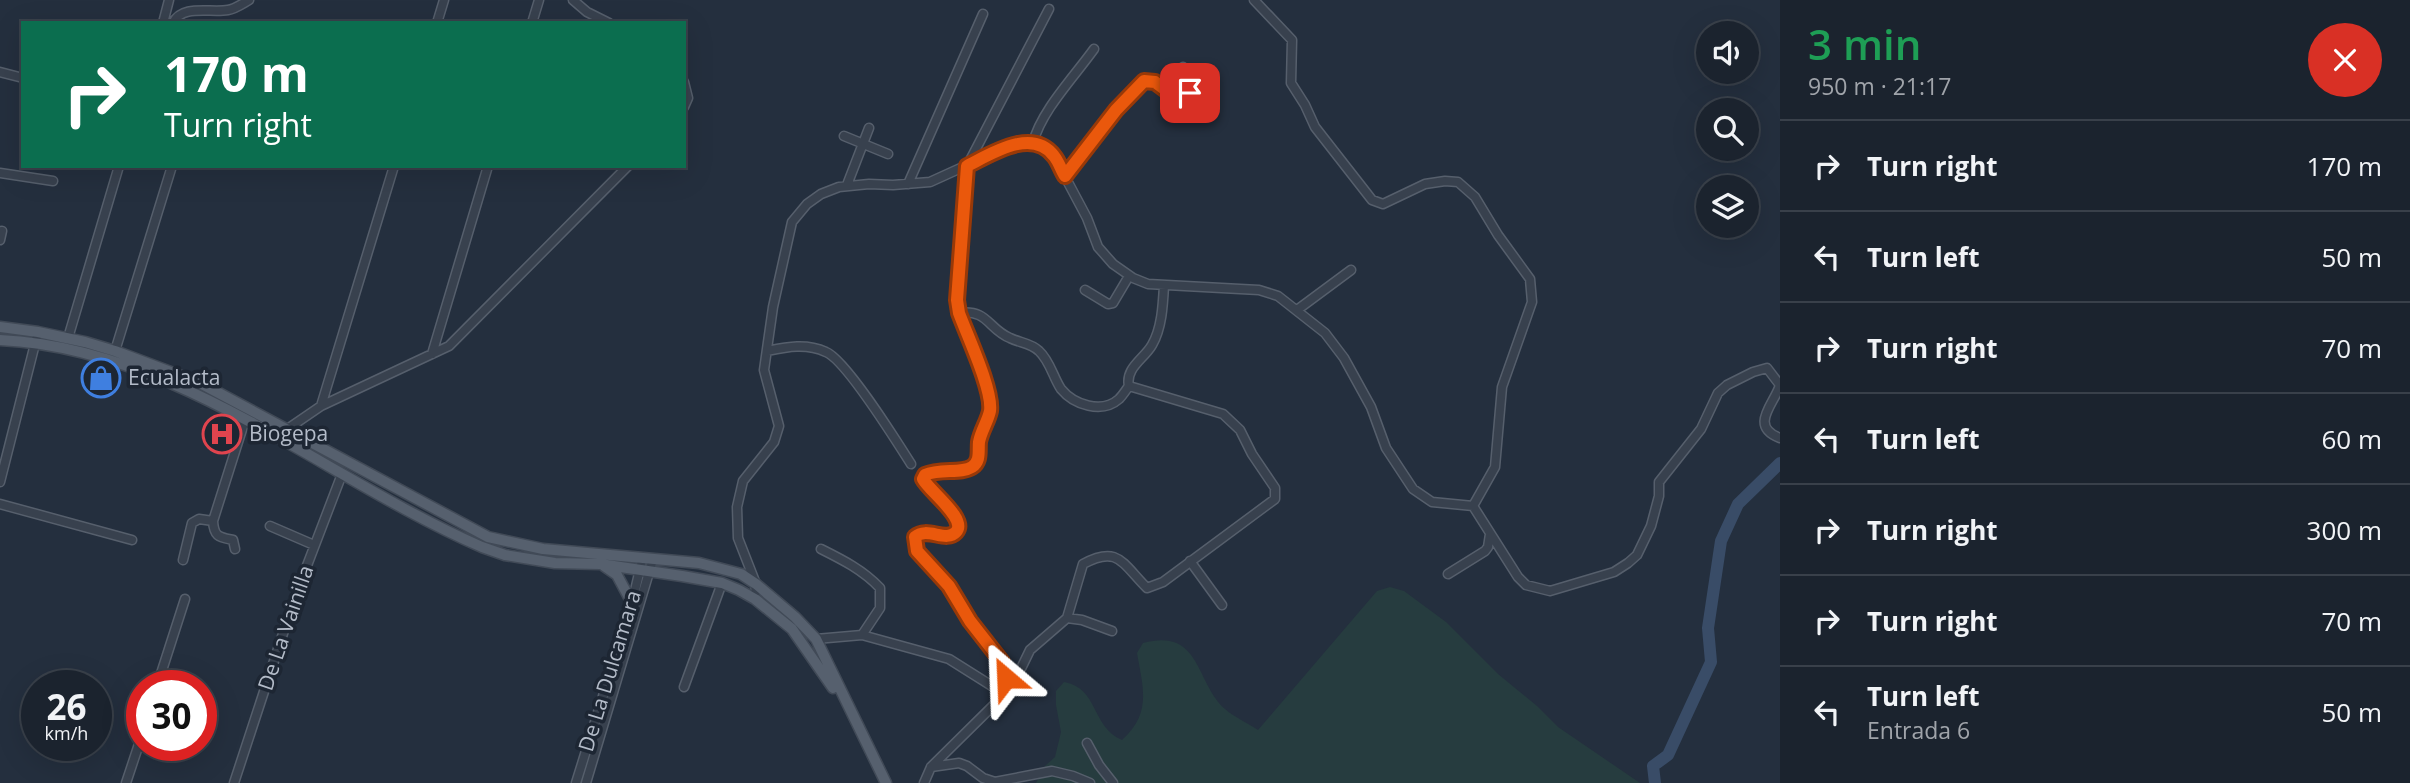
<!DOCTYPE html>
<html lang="en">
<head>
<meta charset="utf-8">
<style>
	body { margin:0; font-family:"Open Sans",sans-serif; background:#242b36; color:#f1f3f6; height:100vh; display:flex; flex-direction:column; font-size:26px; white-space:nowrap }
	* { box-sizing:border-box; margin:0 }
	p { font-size:23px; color:#a0a4aa }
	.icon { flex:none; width:38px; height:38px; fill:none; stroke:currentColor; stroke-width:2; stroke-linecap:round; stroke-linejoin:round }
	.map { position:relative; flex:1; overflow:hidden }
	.details { display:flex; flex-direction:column; background:#1b232e; width:630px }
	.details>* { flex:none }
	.guide { position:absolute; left:21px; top:21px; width:665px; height:147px; border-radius:0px; box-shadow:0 7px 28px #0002,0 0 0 2px #39404a; background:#0b6e4f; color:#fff; overflow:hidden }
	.controls { position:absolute; left:1696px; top:21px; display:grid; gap:14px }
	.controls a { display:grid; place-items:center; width:63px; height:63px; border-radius:50%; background:#1b232e; box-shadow:0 7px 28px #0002,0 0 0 2px #39404a; font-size:35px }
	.speed { position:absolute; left:21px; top:670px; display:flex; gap:14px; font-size:35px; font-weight:700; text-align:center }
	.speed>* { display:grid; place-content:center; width:91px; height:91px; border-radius:50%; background:#1b232e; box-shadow:0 7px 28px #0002,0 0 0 2px #39404a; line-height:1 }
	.speed small { font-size:18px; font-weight:400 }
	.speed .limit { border:10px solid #d22; background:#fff; color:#111 }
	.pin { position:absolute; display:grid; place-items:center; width:60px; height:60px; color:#fff; margin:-30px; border-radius:14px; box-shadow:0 4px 10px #0006 }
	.me { position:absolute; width:77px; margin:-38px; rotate:334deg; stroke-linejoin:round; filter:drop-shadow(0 0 5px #0008) }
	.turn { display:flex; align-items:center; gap:24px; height:147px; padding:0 28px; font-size:32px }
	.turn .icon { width:91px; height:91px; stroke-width:2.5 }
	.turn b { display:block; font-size:49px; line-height:60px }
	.round { display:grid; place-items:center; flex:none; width:74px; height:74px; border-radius:37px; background:#242b36 }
	.summary { display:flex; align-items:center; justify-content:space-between; height:119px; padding:0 28px }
	h1 { font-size:42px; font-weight:600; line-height:52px; color:#1e9e55 }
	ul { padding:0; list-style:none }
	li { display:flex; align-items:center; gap:21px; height:91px; padding:0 28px; border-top:2px solid #39404a }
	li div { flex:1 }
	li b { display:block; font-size:26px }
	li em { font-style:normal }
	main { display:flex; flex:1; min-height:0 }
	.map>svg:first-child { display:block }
</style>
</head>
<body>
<main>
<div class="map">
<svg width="1780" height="783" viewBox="0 0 1780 783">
	<rect width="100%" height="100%" fill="#242f3e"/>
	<path fill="#263c3f" d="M 1390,587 L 1404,591 L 1446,622 L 1498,674 L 1537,706 L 1558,727 L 1640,783 L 1036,783 L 1045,766 L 1055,757 L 1061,732 L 1056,705 L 1056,691 L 1064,682 C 1099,688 1091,727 1122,740 C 1152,713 1143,688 1137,653 L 1143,643 C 1201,627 1195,682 1225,709 C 1234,717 1248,723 1258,730 L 1377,591 Z"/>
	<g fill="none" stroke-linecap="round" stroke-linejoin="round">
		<path stroke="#394c67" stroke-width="12" d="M 1655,783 L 1653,766 L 1668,755 L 1711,662 L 1708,628 L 1721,541 L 1738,504 L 1780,463"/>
		<defs>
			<path id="minor" d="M 573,0 L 587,12 L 609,23
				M 1254,0 L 1292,40 L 1291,83 L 1305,105 L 1315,127 L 1372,200 L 1383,204 L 1425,184 L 1445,181 L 1458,182 L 1475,197 L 1498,235 L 1530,279 L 1532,302 L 1502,387 L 1495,467 L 1473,506
				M 163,23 L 169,0
				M 173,23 C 182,4 210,13 228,10 C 235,9 242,4 249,0
				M 437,23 L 444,0
				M 532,23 L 539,0
				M 0,72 L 23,78
				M 684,82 L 688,98 L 684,107
				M 844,136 L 888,154
				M 1033,143 C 1041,111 1074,77 1094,49
				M 0,173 L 53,181
				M 1065,176 L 1116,110 L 1144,81 L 1155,82 L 1183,103 L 1188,103 L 1190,93 L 1183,67
				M 908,184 L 983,14
				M 847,185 L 869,128
				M 0,240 L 2,231
				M 1085,290 L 1108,304 L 1113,303 L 1129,276
				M 1297,310 L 1351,270
				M 959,313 C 988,309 988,329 1010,338 C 1020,343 1031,343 1039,351 C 1050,361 1053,377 1061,389 C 1074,405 1102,414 1119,399 C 1123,395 1126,390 1129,386 L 1223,414 L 1240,430 L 1252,454 L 1275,488 L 1275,499 L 1163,582 L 1147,588 C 1122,563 1118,545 1083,564 L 1067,618
				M 68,338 L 119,166
				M 115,351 L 172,166
				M 767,351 C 787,347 806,343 826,352 C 846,360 897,442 911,464
				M 432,354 L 488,166
				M 1129,386 C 1125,368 1144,359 1152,345 C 1162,328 1163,304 1164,285
				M 321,406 L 394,166
				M 283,432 L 321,406 L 449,346 L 628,166
				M 0,482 L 38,332
				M 0,504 L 132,540
				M 270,526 L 314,545
				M 235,549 L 233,540 C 219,537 214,537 213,521 L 245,420
				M 821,549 C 843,560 863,570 880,588 L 880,608 L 862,635
				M 183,560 L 192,523 L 199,519 L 213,521
				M 1190,561 L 1222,605
				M 1448,574 L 1485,551 L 1488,547 L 1490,534
				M 755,599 L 756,584 L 738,538 L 737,507 L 743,481 L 774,442 L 779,426 L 764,370 L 773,307 L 792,222 L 807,204 L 821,194 L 839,187 L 869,184 L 893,185 L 930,182 L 1007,147 L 1033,143 L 1045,148 L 1054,156 L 1087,218 L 1098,247 L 1113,264 L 1133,278 L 1148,284 L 1240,289 L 1259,290 L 1278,296 L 1325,333 L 1344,358 L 1371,407 L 1386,448 L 1413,489 L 1432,502 L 1473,506 L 1518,577 L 1526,585 L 1550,591 L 1614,572 L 1628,563 L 1637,555 L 1651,526 L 1659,496 L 1659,482 L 1701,429 L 1718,393 L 1727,385 L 1753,372 L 1767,368 L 1780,385 C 1775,403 1748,426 1780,438
				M 816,639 L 862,635 L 949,659 L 1003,693 L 1006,678 L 1002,662 L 970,621 L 949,586 L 917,551 L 913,541 L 919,533 C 929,531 942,538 952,535 C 977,527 934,496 928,489 C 926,486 924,482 923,479 L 925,475 C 939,468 953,473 968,469 C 971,468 975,465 977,463 C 981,457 978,448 980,441 C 983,426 990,415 989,399 L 959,313 L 957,300 L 967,166 L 1049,9
				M 157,686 L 185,599
				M 684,687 L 722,583
				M 1087,743 L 1099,765 L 1113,783
				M 931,767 L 959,763 L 967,766 L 983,778 L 995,782 L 1052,771 L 1073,776 L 1090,783
				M 126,783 L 142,735
				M 234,783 L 295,597 L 342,474
				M 576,783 L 632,603 L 641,565
				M 586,783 L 653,559
				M 924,783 L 931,767 L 1012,687 L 1030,650 L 1067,618 L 1082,620 L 1112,631"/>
			<path id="major" d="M 0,327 L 38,332 L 85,342 L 115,351 L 200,383 L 488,537 L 543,549 L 699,563 L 741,574 L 756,584 L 795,617 L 816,639 L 886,783
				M 0,340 C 177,348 325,479 482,547 L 505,555 L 555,563 L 600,564 L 682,576 L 722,583 L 739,590 L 755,599 L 792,629 L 833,688
				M 604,566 L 617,575 L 632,603"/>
		</defs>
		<use href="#minor" stroke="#565f6c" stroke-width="11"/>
		<use href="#major" stroke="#414a57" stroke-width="13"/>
		<use href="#minor" stroke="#38414e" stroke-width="8"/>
		<use href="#major" stroke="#56606e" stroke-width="10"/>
	</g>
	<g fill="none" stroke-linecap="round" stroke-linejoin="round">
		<defs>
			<path id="route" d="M 1006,678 L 1002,662 L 970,621 L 949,586 L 917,551 L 915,537 C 927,526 946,543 956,532 C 968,519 929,491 923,479 L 925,475 C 940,468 961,474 972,467 C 981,461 978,451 979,442 C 981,431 988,421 990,411 C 993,390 967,335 959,313 L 957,300 L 967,166 C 991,154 1032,127 1054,156 C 1059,162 1061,170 1065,176 L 1116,110 L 1144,81 L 1155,82 L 1183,103 L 1186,104 L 1190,100 L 1190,93"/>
		</defs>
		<use href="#route" stroke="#983908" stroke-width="18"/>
		<use href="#route" stroke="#ea580c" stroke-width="12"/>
	</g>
	<defs>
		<symbol id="shop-ring" viewBox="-11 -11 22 22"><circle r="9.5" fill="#1d2633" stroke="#3f7fe0" stroke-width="1.5"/><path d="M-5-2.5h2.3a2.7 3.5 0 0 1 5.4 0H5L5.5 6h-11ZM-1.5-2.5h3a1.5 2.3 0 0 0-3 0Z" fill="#3f7fe0"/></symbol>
		<symbol id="hospital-ring" viewBox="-11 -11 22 22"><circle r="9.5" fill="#1d2633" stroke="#e0444e" stroke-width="1.5"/><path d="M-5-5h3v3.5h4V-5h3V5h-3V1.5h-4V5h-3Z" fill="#e0444e"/></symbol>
	</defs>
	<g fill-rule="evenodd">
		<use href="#shop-ring" x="79" y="356" width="44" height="44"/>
		<use href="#hospital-ring" x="200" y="412" width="44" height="44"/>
	</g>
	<g text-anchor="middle" stroke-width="7" stroke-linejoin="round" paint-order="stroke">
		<g font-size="21" fill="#b4bcc9" stroke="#1d2633" text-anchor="start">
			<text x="128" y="385">Ecualacta</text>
			<text x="249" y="441">Biogepa</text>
		</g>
		<g font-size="21" fill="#b4bcc9" stroke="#1d2633">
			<text transform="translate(286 628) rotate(-71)" y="7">De La Vainilla</text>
			<text transform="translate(610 671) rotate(-73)" y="7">De La Dulcamara</text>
		</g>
	</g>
</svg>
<div class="controls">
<a><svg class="icon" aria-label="sound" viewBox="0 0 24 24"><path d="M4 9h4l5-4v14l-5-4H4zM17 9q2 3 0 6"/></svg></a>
<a><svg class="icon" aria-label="search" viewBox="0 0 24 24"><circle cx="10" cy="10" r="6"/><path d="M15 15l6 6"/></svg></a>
<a><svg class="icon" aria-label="layers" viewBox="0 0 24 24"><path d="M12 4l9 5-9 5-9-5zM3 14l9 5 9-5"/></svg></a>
</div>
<div class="speed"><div>26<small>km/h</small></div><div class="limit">30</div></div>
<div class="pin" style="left:1190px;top:93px;background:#d93025"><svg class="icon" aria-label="arrive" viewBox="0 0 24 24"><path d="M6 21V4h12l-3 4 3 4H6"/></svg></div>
<svg class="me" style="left:1006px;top:678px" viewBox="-20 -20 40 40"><path d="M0-17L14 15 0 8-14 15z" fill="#ea580c" stroke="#fff" stroke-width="4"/></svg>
<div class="guide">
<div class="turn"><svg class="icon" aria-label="right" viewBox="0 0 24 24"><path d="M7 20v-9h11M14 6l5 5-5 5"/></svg><div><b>170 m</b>Turn right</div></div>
</div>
</div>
<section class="details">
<div class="summary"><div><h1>3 min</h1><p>950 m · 21:17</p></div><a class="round" style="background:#d93025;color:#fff"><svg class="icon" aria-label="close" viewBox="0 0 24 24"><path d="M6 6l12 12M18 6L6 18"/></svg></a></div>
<ul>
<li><svg class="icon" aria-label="right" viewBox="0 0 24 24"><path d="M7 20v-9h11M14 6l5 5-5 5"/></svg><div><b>Turn right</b></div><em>170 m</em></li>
<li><svg class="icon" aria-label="left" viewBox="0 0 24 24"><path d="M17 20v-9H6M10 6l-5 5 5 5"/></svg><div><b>Turn left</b></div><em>50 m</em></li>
<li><svg class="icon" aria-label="right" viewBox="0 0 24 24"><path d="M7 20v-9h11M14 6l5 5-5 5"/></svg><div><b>Turn right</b></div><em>70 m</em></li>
<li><svg class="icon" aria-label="left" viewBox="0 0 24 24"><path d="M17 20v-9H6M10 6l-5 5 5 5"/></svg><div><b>Turn left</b></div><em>60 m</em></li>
<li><svg class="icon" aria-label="right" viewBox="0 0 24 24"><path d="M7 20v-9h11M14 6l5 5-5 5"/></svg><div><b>Turn right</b></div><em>300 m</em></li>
<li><svg class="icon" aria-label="right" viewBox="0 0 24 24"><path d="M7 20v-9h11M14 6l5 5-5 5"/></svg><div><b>Turn right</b></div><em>70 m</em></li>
<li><svg class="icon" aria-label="left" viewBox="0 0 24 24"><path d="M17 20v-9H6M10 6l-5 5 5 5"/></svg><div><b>Turn left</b><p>Entrada 6</p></div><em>50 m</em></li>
</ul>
</section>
</main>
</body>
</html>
